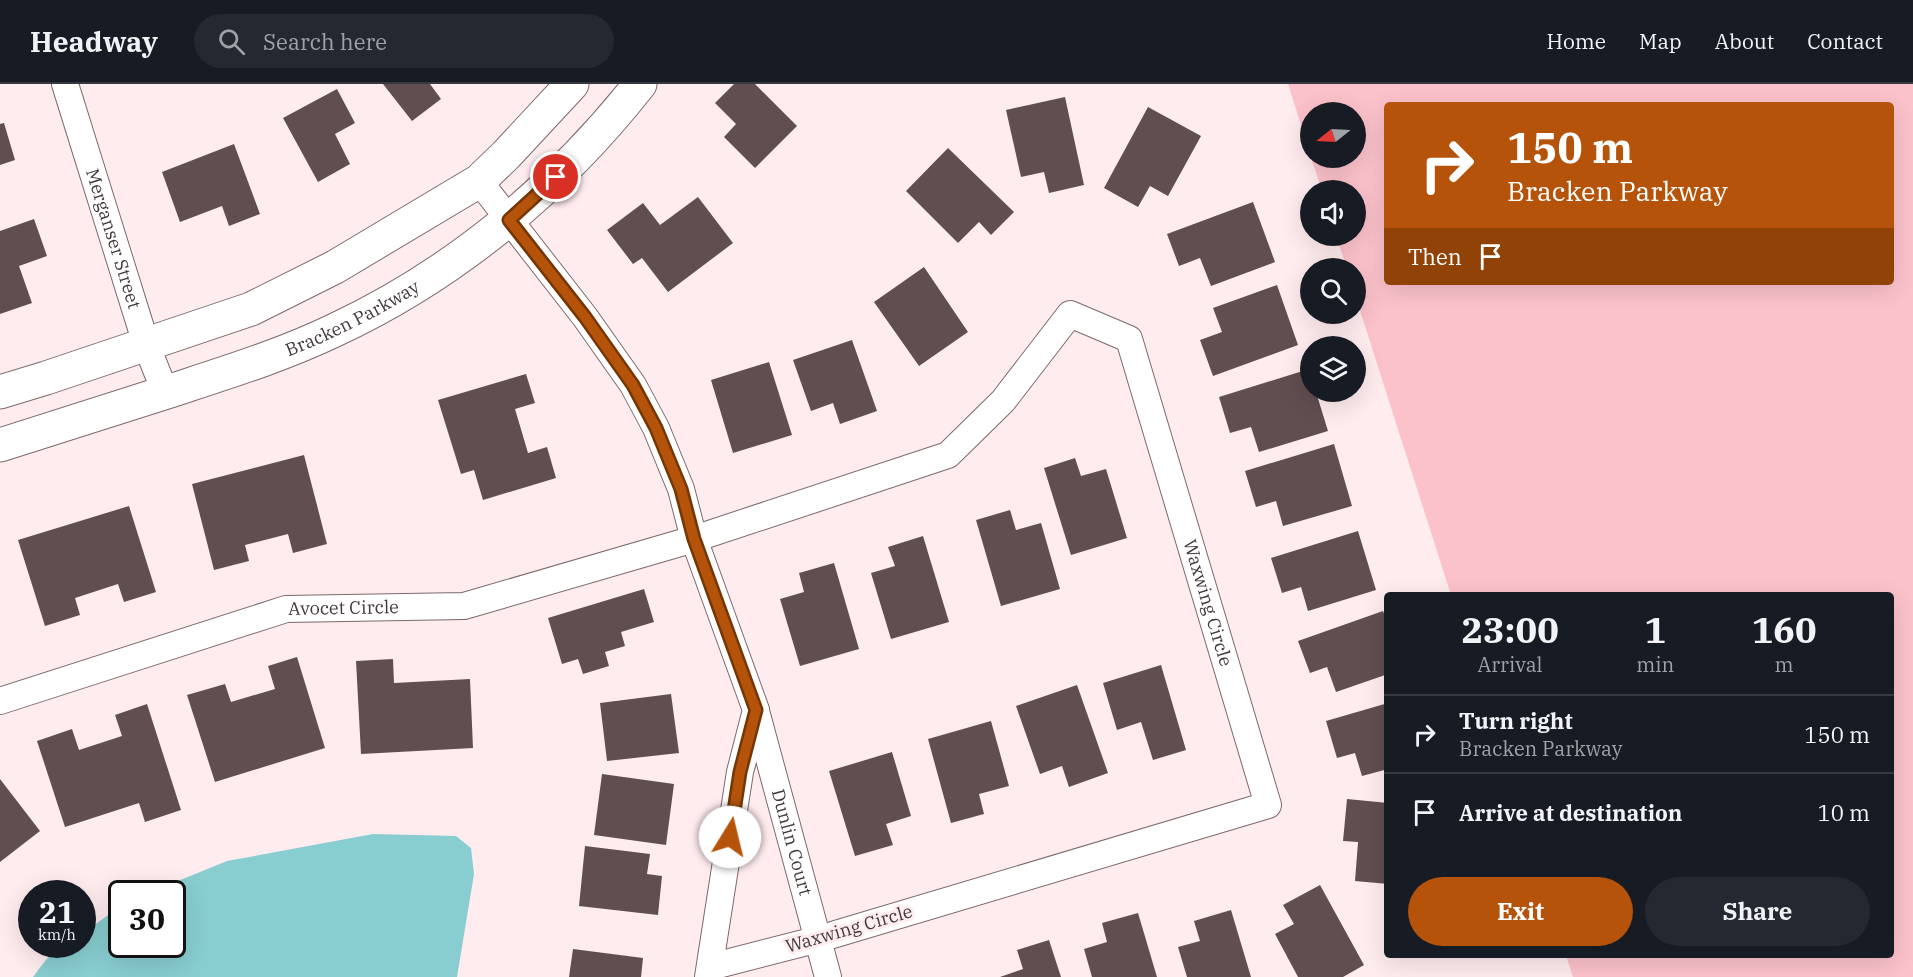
<!DOCTYPE html>
<html lang="en">
<head>
<meta charset="utf-8">
<style>
	body { margin:0; font-family:"IBM Plex Serif",serif; background:#242831; color:#f1f3f6; height:100vh; display:flex; flex-direction:column; font-size:22px; white-space:nowrap }
	* { box-sizing:border-box; margin:0 }
	p { font-size:20px; color:#9ea1a6 }
	.icon { flex:none; width:33px; height:33px; fill:none; stroke:currentColor; stroke-width:2; stroke-linecap:round; stroke-linejoin:round }
	.map { position:relative; flex:1; overflow:hidden }
	.panel { position:absolute; left:1384px; top:508px; width:510px; height:366px; display:flex; flex-direction:column; background:#171b24; border-radius:6px; box-shadow:0 6px 24px #0002 }
	.panel>* { flex:none }
	.guide { position:absolute; left:1384px; top:18px; width:510px; height:183px; border-radius:6px; box-shadow:0 6px 24px #0002; background:#b45309; color:#fff; overflow:hidden }
	.needle { width:39px; rotate:252deg }
	.buttons { position:absolute; left:1300px; top:18px; display:grid; gap:12px }
	.buttons a { display:grid; place-items:center; width:66px; height:66px; border-radius:50%; background:#171b24; box-shadow:0 6px 24px #0002; font-size:30px }
	.speed { position:absolute; left:18px; top:796px; display:flex; gap:12px; font-size:30px; font-weight:700; text-align:center }
	.speed>* { display:grid; place-content:center; width:78px; height:78px; border-radius:50%; background:#171b24; box-shadow:0 6px 24px #0002; line-height:1 }
	.speed small { font-size:15px; font-weight:400 }
	.speed .limit { border:3px solid #111; border-radius:9px; background:#fff; color:#111 }
	.pin { position:absolute; display:grid; place-items:center; width:51px; height:51px; color:#fff; margin:-26px; border:3px solid #fff; border-radius:50%; box-shadow:0 2px 6px #0007 }
	.me { position:absolute; width:66px; margin:-33px; rotate:9deg; stroke-linejoin:round; filter:drop-shadow(0 0 4px #0008) }
	.turn { display:flex; align-items:center; gap:21px; height:126px; padding:0 24px; font-size:27px }
	.turn .icon { width:78px; height:78px; stroke-width:2.5 }
	.turn b { display:block; font-size:42px; line-height:51px }
	.then { display:flex; align-items:center; height:57px; padding:0 24px; background:#0003; gap:12px; font-size:22px }
	.eta { display:flex; justify-content:space-evenly; align-items:center; height:102px; text-align:center }
	.eta b { font-size:36px; font-weight:800; line-height:42px }
	.cta { display:flex; gap:12px; margin-top:auto; padding:12px 24px }
	.cta a { flex:1; height:69px; border-radius:36px; background:#b45309; color:#fff; font-size:24px; font-weight:800; line-height:69px; text-align:center }
	.cta a+a { background:#242831; color:#f1f3f6 }
	ul { padding:0; list-style:none }
	li { display:flex; align-items:center; gap:18px; height:78px; padding:0 24px; border-top:2px solid #363941 }
	li div { flex:1 }
	li b { display:block; font-size:22px }
	li em { font-style:normal }
	header { display:flex; align-items:center; gap:36px; box-sizing:border-box; height:84px; padding:0 30px; background:#171b24; border-bottom:2px solid #363941 }
	header strong { font-size:28px }
	nav { display:flex; gap:33px; margin-inline-start:auto; font-size:21px }
	.search { width:420px; height:54px; background:#242831; display:flex; align-items:center; gap:15px; box-sizing:border-box; padding:0 21px; border-radius:33px; color:#9ea1a6; font-size:22px }
	.map>svg:first-child { display:block }
</style>
</head>
<body>
<header>
<strong>Headway</strong>
<div class="search"><svg class="icon" aria-label="search" viewBox="0 0 24 24"><circle cx="10" cy="10" r="6"/><path d="M15 15l6 6"/></svg>Search here</div>
<nav><a>Home</a><a>Map</a><a>About</a><a>Contact</a></nav>
</header>
<div class="map">
<svg width="1913" height="893" viewBox="0 0 1913 893">
	<rect width="100%" height="100%" fill="#ffecef"/>
	<path fill="#fcc2cb" fill-rule="evenodd" d="M 1288,0 L 1913,0 L 1913,893 L 1573,893 L 1566,872 L 1892,872 L 1892,512 L 1451,511 L 1356,214 L 1356,184 L 1347,184 L 1336,152 L 1356,152 L 1356,106 L 1322,106 L 1311,74 L 1356,74 L 1356,28 L 1311,28 L 1311,73 ZM 1388,21 L 1892,21 L 1892,198 L 1388,198 Z"/>
	<path fill="#88cdd0" d="M 373,750 L 456,752 L 471,764 L 474,790 L 457,893 L 33,893 C 49,872 54,861 82,861 L 83,849 L 121,822 L 122,861 L 172,861 L 172,810 L 146,810 L 227,777 Z"/>
	<path fill="#614e51" d="M 383,0 L 430,0 L 441,15 L 412,37 Z
		M 734,0 L 755,0 L 797,42 L 755,84 L 724,53 L 736,40 L 715,19 Z
		M 337,5 L 355,39 L 335,50 L 350,80 L 318,98 L 283,34 Z
		M 1065,13 L 1084,101 L 1049,109 L 1044,88 L 1021,93 L 1006,26 Z
		M 1148,23 L 1201,52 L 1168,112 L 1150,102 L 1138,123 L 1104,104 Z
		M 4,39 L 15,76 L 0,81 L 0,40 Z
		M 234,60 L 260,130 L 229,142 L 222,122 L 180,138 L 162,88 Z
		M 948,64 L 1014,128 L 991,151 L 979,138 L 958,159 L 906,107 Z
		M 698,113 L 733,159 L 668,208 L 642,174 L 633,180 L 607,146 L 643,119 L 660,141 Z
		M 1253,118 L 1275,178 L 1211,202 L 1200,174 L 1179,182 L 1167,150 Z
		M 34,135 L 47,172 L 19,182 L 32,219 L 0,230 L 0,147 Z
		M 924,183 L 968,248 L 919,282 L 874,218 Z
		M 1277,201 L 1298,261 L 1213,292 L 1200,256 L 1222,248 L 1213,224 Z
		M 852,256 L 877,327 L 840,340 L 833,319 L 811,327 L 793,276 Z
		M 769,278 L 792,351 L 733,369 L 711,296 Z
		M 1309,285 L 1311,308 L 1316,308 L 1328,347 L 1259,368 L 1251,343 L 1230,349 L 1219,313 Z
		M 526,290 L 535,319 L 515,325 L 528,369 L 547,363 L 556,394 L 483,416 L 474,386 L 461,390 L 438,316 Z
		M 1334,360 L 1352,422 L 1283,442 L 1276,417 L 1256,423 L 1245,387 Z
		M 304,371 L 327,460 L 293,469 L 288,450 L 245,461 L 249,477 L 214,486 L 192,400 Z
		M 1075,374 L 1081,392 L 1106,385 L 1127,454 L 1071,471 L 1044,384 Z
		M 129,422 L 156,508 L 124,518 L 118,500 L 75,514 L 80,531 L 45,542 L 18,456 Z
		M 1010,426 L 1016,446 L 1041,439 L 1060,505 L 1001,522 L 976,436 Z
		M 1358,447 L 1376,506 L 1308,527 L 1301,503 L 1282,509 L 1271,474 Z
		M 923,452 L 949,538 L 891,555 L 871,489 L 895,482 L 888,463 Z
		M 834,479 L 859,565 L 800,582 L 780,515 L 804,508 L 799,489 Z
		M 644,505 L 654,538 L 621,548 L 625,562 L 605,568 L 609,582 L 583,590 L 578,575 L 562,580 L 548,534 Z
		M 1383,527 L 1388,540 L 1388,590 L 1336,608 L 1327,583 L 1310,589 L 1298,557 Z
		M 297,573 L 325,664 L 215,698 L 187,611 L 225,600 L 231,618 L 275,605 L 268,582 Z
		M 393,575 L 394,599 L 470,595 L 473,664 L 361,670 L 356,577 Z
		M 1161,581 L 1186,666 L 1153,676 L 1141,638 L 1117,646 L 1103,599 Z
		M 1077,601 L 1108,689 L 1069,703 L 1062,682 L 1040,690 L 1016,622 Z
		M 671,610 L 679,669 L 607,677 L 600,619 Z
		M 1388,619 L 1388,685 L 1362,692 L 1355,669 L 1337,674 L 1326,637 Z
		M 147,620 L 181,726 L 145,738 L 139,719 L 65,743 L 37,657 L 72,645 L 79,666 L 122,652 L 115,631 Z
		M 991,637 L 1009,702 L 979,710 L 984,730 L 951,739 L 928,655 Z
		M 892,668 L 911,732 L 886,740 L 893,761 L 855,772 L 829,687 Z
		M 602,690 L 674,700 L 666,761 L 594,751 Z
		M 0,695 L 40,747 L 0,778 Z
		M 1347,715 L 1388,719 L 1388,800 L 1355,797 L 1358,758 L 1343,757 Z
		M 585,762 L 650,770 L 647,790 L 662,792 L 658,831 L 579,822 Z
		M 1320,801 L 1364,881 L 1343,893 L 1298,893 L 1275,850 L 1294,840 L 1283,821 Z
		M 1231,826 L 1251,893 L 1187,893 L 1178,863 L 1200,857 L 1194,837 Z
		M 1138,829 L 1157,893 L 1092,893 L 1084,865 L 1107,858 L 1102,839 Z
		M 1049,856 L 1061,893 L 1000,893 L 1023,885 L 1017,866 Z
		M 573,865 L 643,874 L 641,893 L 569,893 Z"/>
	<g fill="none" stroke-linecap="round" stroke-linejoin="round">
		<defs>
			<g id="street">
				<path id="s1" d="M 65,0 L 146,260 L 165,308"/>
				<path d="M 479,97 L 585,233 L 633,301 L 656,344 L 681,405 L 694,455 L 756,626 L 740,688 L 708,893"/>
				<path id="s2" d="M 0,617 L 286,525 L 464,522 L 694,455 L 948,371 L 1003,317 L 1070,230 L 1129,255 L 1268,721 L 819,855 L 710,883"/>
				<path id="s3" d="M 756,627 L 828,893"/>
			</g>
			<g id="secondary">
				<path d="M 0,308 L 46,294 L 251,225 L 335,183 L 479,97 L 506,71 L 572,0"/>
				<path id="s4" d="M 0,361 C 58,342 116,324 173,306 C 228,288 283,271 335,246 C 455,190 559,103 640,0"/>
			</g>
		</defs>
		<use href="#street" stroke="#7d696c" stroke-width="28"/>
		<use href="#secondary" stroke="#7d696c" stroke-width="35"/>
		<use href="#street" stroke="#fff" stroke-width="26"/>
		<use href="#secondary" stroke="#fff" stroke-width="33"/>
	</g>
	<g fill="none" stroke-linecap="round" stroke-linejoin="round">
		<defs>
			<path id="route" d="M 556,93 L 509,136 L 585,233 L 633,301 L 656,344 L 681,405 L 694,455 L 756,626 L 740,688 L 730,753"/>
		</defs>
		<use href="#route" stroke="#753606" stroke-width="15"/>
		<use href="#route" stroke="#b45309" stroke-width="10"/>
	</g>
	<g text-anchor="middle" stroke-width="6" stroke-linejoin="round" paint-order="stroke">
		<g font-size="18" fill="#42393a" stroke="#ffecef">
			<text dy="6" stroke="none"><textPath href="#s1" startOffset="162">Merganser Street</textPath></text>
			<text dy="6" stroke="none"><textPath href="#s4" startOffset="375">Bracken Parkway</textPath></text>
			<text dy="6" stroke="none"><textPath href="#s2" startOffset="1512">Waxwing Circle</textPath></text>
			<text dy="6" stroke="none"><textPath href="#s2" startOffset="358">Avocet Circle</textPath></text>
			<text dy="6" stroke="none"><textPath href="#s3" startOffset="136">Dunlin Court</textPath></text>
			<text transform="translate(849 845) rotate(-16)" y="6">Waxwing Circle</text>
		</g>
	</g>
</svg>
<div class="buttons">
<a><svg class="needle" viewBox="-14 -14 28 28"><path d="M0-13l5 13h-10z" fill="#e53935"/><path d="M0 13l5-13h-10z" fill="#9ea1a6"/></svg></a>
<a><svg class="icon" aria-label="sound" viewBox="0 0 24 24"><path d="M4 9h4l5-4v14l-5-4H4zM17 9q2 3 0 6"/></svg></a>
<a><svg class="icon" aria-label="search" viewBox="0 0 24 24"><circle cx="10" cy="10" r="6"/><path d="M15 15l6 6"/></svg></a>
<a><svg class="icon" aria-label="layers" viewBox="0 0 24 24"><path d="M12 4l9 5-9 5-9-5zM3 14l9 5 9-5"/></svg></a>
</div>
<div class="speed"><div>21<small>km/h</small></div><div class="limit">30</div></div>
<div class="pin" style="left:556px;top:93px;background:#d93025"><svg class="icon" aria-label="arrive" viewBox="0 0 24 24"><path d="M6 21V4h12l-3 4 3 4H6"/></svg></div>
<svg class="me" style="left:730px;top:753px" viewBox="-20 -20 40 40"><circle r="19" fill="#fff"/><path d="M0-13L10 11 0 6-10 11z" fill="#b45309"/></svg>
<div class="guide">
<div class="turn"><svg class="icon" aria-label="right" viewBox="0 0 24 24"><path d="M7 20v-9h11M14 6l5 5-5 5"/></svg><div><b>150 m</b>Bracken Parkway</div></div>
<div class="then">Then<svg class="icon" aria-label="arrive" viewBox="0 0 24 24"><path d="M6 21V4h12l-3 4 3 4H6"/></svg></div>
</div>
<section class="panel">
<div class="eta">
<div><b>23:00</b><p>Arrival</p></div>
<div><b>1</b><p>min</p></div>
<div><b>160</b><p>m</p></div>
</div>
<ul>
<li><svg class="icon" aria-label="right" viewBox="0 0 24 24"><path d="M7 20v-9h11M14 6l5 5-5 5"/></svg><div><b>Turn right</b><p>Bracken Parkway</p></div><em>150 m</em></li>
<li><svg class="icon" aria-label="arrive" viewBox="0 0 24 24"><path d="M6 21V4h12l-3 4 3 4H6"/></svg><div><b>Arrive at destination</b></div><em>10 m</em></li>
</ul>
<div class="cta"><a>Exit</a><a>Share</a></div>
</section>
</div>
</body>
</html>
